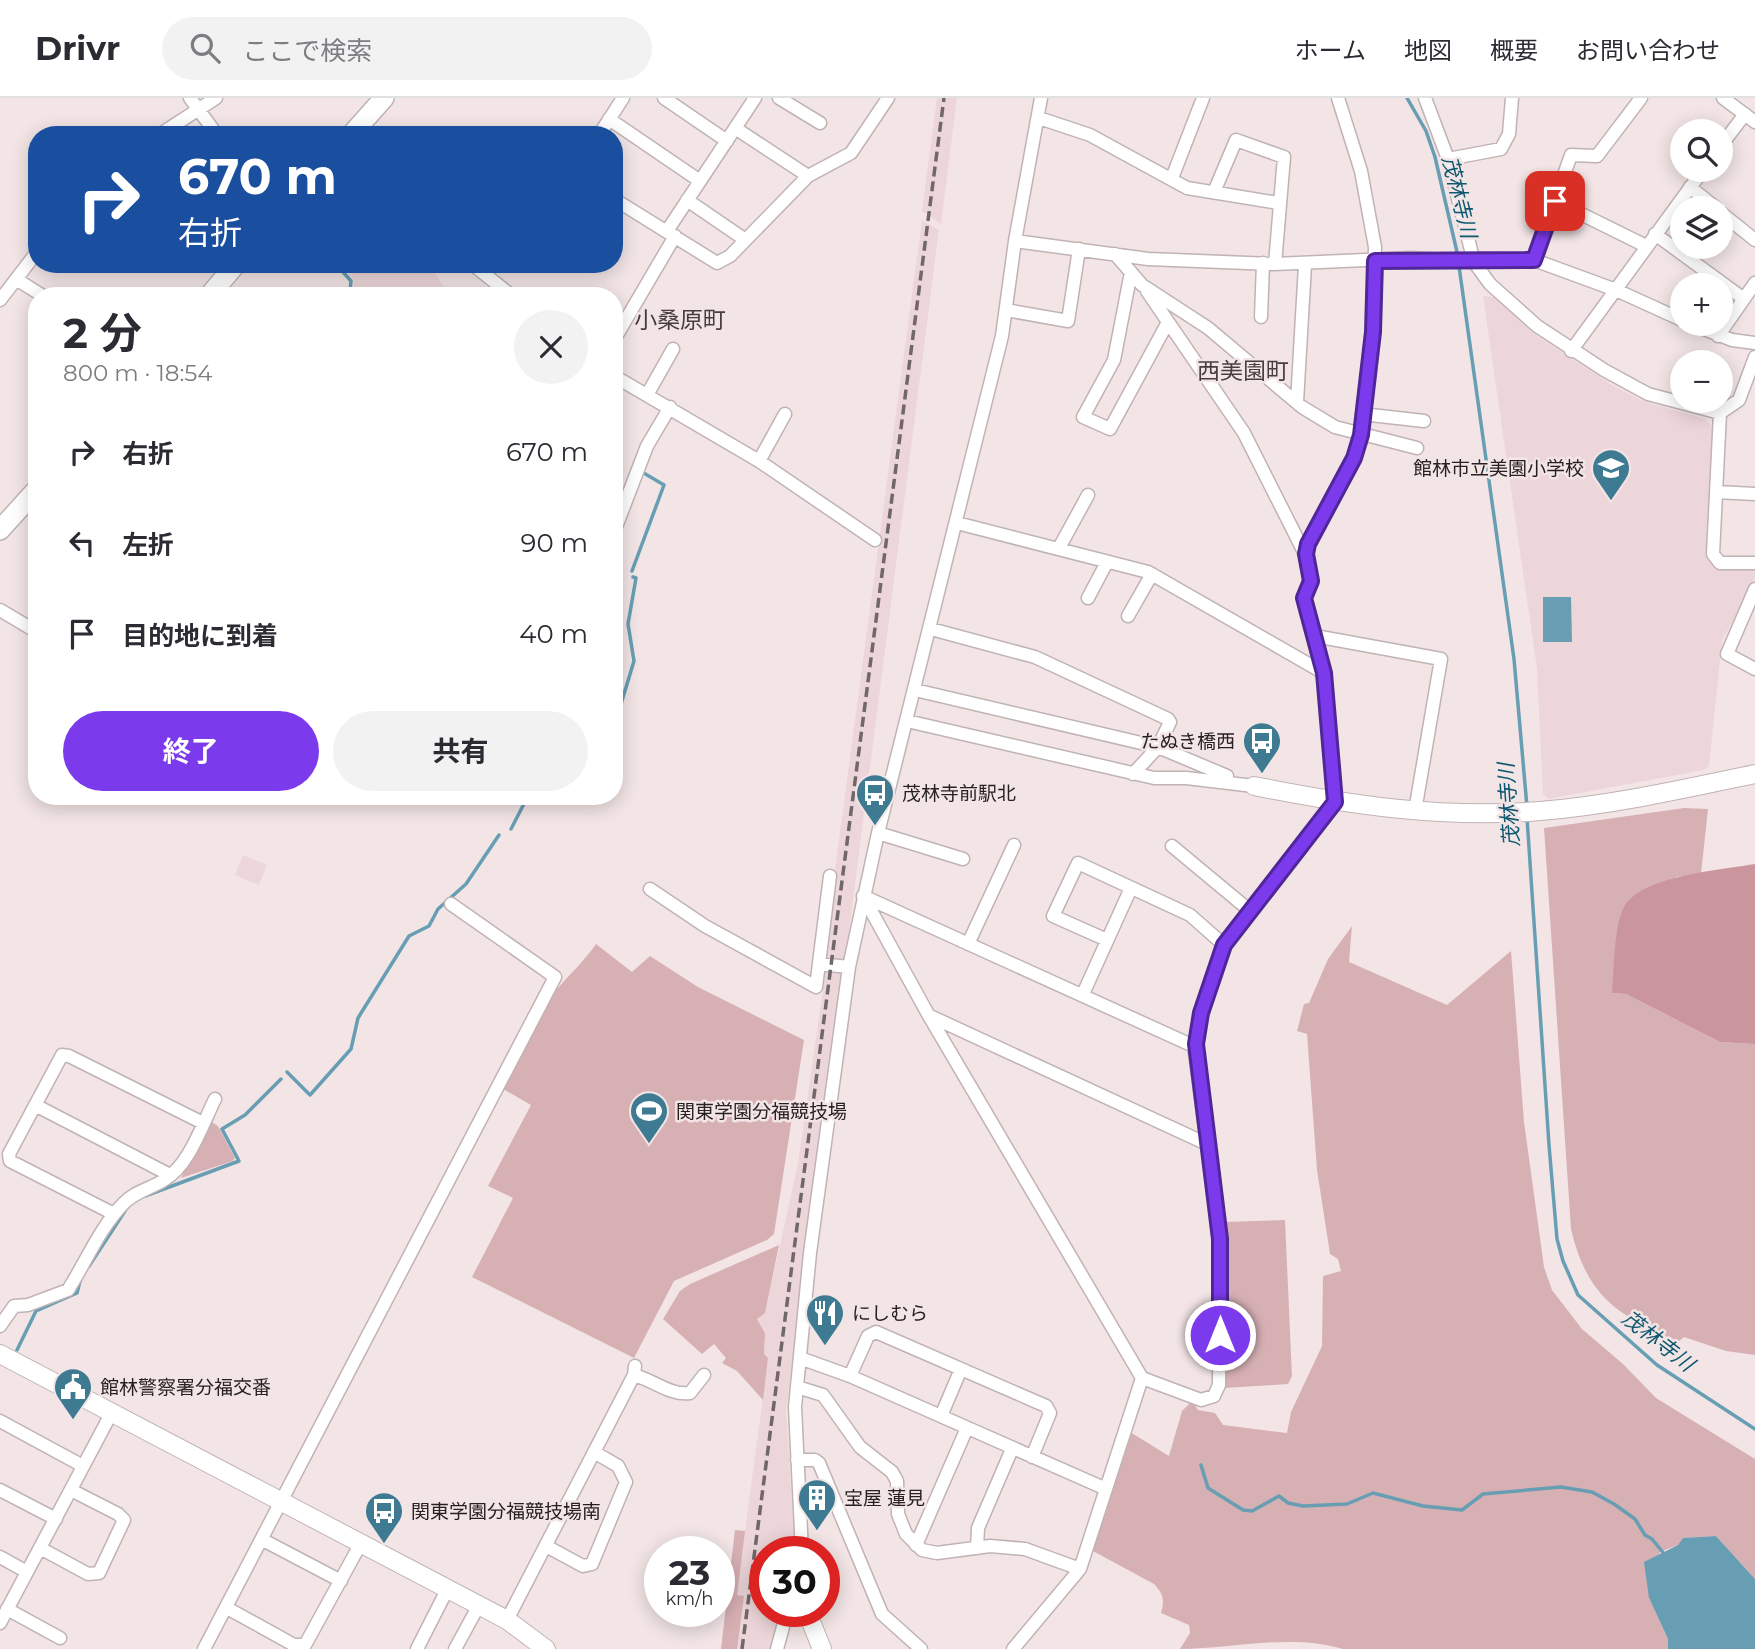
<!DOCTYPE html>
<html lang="ja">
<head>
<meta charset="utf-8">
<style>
	body { margin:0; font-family:Montserrat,"Noto Sans JP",sans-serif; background:#f2f2f3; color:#2b2b33; height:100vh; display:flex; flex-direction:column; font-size:26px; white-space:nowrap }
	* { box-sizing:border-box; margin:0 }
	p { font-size:23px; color:#7c7c81 }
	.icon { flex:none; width:38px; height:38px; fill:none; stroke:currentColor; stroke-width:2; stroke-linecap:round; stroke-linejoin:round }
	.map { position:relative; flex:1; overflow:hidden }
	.panel { position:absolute; left:28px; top:189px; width:595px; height:518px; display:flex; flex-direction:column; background:#fff; border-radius:28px; box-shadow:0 4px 18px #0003 }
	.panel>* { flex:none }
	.hud { position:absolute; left:28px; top:28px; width:595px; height:147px; border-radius:28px; box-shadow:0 4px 18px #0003; background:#1a4fa0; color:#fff; overflow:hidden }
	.tools { position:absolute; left:1670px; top:21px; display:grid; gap:14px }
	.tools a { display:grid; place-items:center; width:63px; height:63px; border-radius:50%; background:#fff; box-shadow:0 4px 18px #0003; font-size:35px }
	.speed { position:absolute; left:644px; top:1438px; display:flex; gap:14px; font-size:35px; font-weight:700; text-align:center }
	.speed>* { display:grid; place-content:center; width:91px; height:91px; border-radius:50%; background:#fff; box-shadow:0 4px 18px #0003; line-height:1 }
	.speed small { font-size:18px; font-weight:400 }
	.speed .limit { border:10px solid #d22; background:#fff; color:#111 }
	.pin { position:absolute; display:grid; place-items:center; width:60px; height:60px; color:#fff; margin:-30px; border-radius:14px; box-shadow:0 4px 10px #0006 }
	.me { position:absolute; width:77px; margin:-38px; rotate:0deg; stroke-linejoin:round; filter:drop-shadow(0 0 5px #0008) }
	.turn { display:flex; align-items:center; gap:24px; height:147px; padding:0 35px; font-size:32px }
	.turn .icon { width:91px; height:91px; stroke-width:2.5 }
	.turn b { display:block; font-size:49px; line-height:60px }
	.round { display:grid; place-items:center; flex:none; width:74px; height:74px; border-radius:37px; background:#f2f2f3 }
	.summary { display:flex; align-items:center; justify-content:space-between; height:119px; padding:0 35px }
	h1 { font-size:42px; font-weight:700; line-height:52px }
	.primary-button { display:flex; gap:14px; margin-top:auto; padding:14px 35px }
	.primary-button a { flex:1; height:80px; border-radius:42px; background:#7c3aed; color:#fff; font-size:28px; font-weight:700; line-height:80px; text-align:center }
	.primary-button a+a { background:#f2f2f3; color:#2b2b33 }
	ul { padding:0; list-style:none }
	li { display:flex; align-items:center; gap:21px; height:91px; padding:0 35px }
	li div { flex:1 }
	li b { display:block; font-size:26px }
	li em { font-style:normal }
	header { display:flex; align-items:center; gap:42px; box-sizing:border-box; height:98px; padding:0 35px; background:#fff; border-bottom:2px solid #e1e1e2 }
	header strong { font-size:33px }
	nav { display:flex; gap:38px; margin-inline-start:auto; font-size:24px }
	.search { width:490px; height:63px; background:#f2f2f3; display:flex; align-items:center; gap:18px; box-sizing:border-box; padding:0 24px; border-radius:38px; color:#7c7c81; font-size:26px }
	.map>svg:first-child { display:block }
</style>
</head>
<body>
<header>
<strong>Drivr</strong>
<div class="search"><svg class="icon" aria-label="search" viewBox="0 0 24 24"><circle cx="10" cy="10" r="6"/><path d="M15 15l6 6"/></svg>ここで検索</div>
<nav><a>ホーム</a><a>地図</a><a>概要</a><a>お問い合わせ</a></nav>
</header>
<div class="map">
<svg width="1755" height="1551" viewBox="0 0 1755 1551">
	<rect width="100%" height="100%" fill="#f3e5e6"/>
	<path fill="#edd6d9" d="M 937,0 L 957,0 L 941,126 L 922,113 Z
		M 922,122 L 939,132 L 845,864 L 823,861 Z
		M 340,166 L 430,166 L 449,198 L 361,198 L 353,189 L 354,182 Z
		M 1483,198 L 1494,199 L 1537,238 L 1612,287 L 1643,303 L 1705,321 L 1713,329 L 1707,456 L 1715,470 L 1755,470 L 1755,481 L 1722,543 L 1709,668 L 1704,672 L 1548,701 L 1543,696 L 1537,571 Z
		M 243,757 L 267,767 L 259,787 L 235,777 Z
		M 826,871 L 843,875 L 786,1312 L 795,1454 L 765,1454 L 765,1514 L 781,1514 L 770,1551 L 722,1551 L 735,1432 L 745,1433 L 768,1261 L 764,1256 L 765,1235 L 757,1220 L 765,1215 L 798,1065 Z"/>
	<path fill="#d7b0b4" d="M 1684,710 L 1708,711 L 1701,776 L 1676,779 L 1612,895 L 1626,896 L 1720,944 L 1755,946 L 1755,1257 L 1726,1253 L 1684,1239 L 1677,1245 C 1617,1215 1588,1201 1571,1131 L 1544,730 Z
		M 1352,828 L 1349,864 L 1447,907 L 1511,853 L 1524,1024 L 1544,1169 L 1552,1192 L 1582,1231 L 1623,1266 L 1656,1300 L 1755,1361 L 1755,1481 L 1716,1438 L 1683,1440 L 1678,1447 L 1660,1454 L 1649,1500 L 1668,1541 L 1668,1551 L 1343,1551 C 1290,1535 1233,1551 1180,1551 L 1190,1535 L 1189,1527 L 1161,1515 C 1165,1501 1163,1496 1154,1486 L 1091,1452 L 1130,1334 L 1169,1358 L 1182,1313 L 1192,1303 L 1198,1312 L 1215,1315 L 1223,1327 L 1287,1335 L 1291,1314 L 1322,1248 L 1323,1178 L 1341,1173 L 1338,1161 L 1330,1156 L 1317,1072 L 1307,936 L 1297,933 L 1304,906 L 1309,905 L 1328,861 Z
		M 596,846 L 632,874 L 650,858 L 698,889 L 804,942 L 774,1136 L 767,1142 L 674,1183 L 634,1260 L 472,1179 L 513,1100 L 488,1088 L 531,1007 L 503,991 C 520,959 534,918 557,891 C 571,875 584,863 596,846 Z
		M 210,1023 L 218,1028 L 235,1060 L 233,1063 L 181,1080 Z
		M 1285,1122 L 1292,1278 L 1288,1286 L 1224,1290 L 1223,1124 Z
		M 779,1147 L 765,1215 L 757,1221 L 765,1235 L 764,1256 L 768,1260 L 763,1302 L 737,1273 L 722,1265 L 726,1260 L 714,1246 L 702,1256 L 663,1221 L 680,1193 L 690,1186 Z
		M 735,1432 L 745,1433 L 737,1497 L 744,1498 L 737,1551 L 721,1551 Z"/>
	<path fill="#ca959c" d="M 1755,766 L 1755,946 L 1720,944 L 1626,896 L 1612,895 C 1614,873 1614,827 1624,809 C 1642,777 1722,772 1755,766 Z"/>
	<path fill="#679eb3" d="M 1543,499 L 1571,499 L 1572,544 L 1543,544 Z
		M 1716,1438 L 1755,1481 L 1755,1551 L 1668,1551 L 1668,1541 L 1649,1500 L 1644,1464 L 1678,1447 L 1683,1440 Z"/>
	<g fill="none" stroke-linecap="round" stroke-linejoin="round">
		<path stroke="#679eb3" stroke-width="3.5" d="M 1407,0 L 1426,33 L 1435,59 L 1457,154 L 1514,561 L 1527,709
			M 336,166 L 351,183 L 350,192 L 355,198
			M 632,473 L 664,387 L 642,374
			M 614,629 L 634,563 L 628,526 L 636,480 L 633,479
			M 1527,720 L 1549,1047 L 1557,1141 L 1563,1163 L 1578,1197 L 1657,1267 L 1755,1331
			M 511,731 L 528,698
			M 287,974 L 310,997 L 351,951 L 358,920 L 409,838 L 429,828 L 438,811 L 466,786 L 499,737
			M 145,1098 L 239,1063 L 222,1031 L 245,1017 L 281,981
			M 89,1168 L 125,1113
			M 17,1252 L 36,1213 L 77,1195 L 80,1183
			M 1201,1367 L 1208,1390 L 1243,1412 L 1252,1413 L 1279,1398 L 1288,1405 L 1303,1408 L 1347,1406 L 1373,1395 L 1423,1408 L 1462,1412 L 1483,1396 L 1561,1389 L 1592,1394 L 1614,1406 L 1635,1421 L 1645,1437 L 1652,1441 L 1665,1457"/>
		<defs>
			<path id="street" d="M 190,0 L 217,37
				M 664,0 L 727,43
				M 779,0 L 820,25
				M 1425,0 L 1448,61 L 1474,164 L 1490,186 L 1537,228 L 1604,272 L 1648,296 L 1720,315
				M 1723,0 L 1755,24
				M 1039,20 L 1090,37 L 1187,90 L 1278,105
				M 609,21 L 700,83
				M 735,30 L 808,78
				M 159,37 L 216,0
				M 599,37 L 623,0
				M 1720,49 L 1745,16
				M 1448,61 L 1501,51 L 1509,36 L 1512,0
				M 1172,80 L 1203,0
				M 1690,89 L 1716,110
				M 1214,94 L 1236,42 L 1284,59 L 1275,166
				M 614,101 L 717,165 L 730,158 L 808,78 L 851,55 L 888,0
				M 687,102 L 744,141
				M 1555,103 L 1646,148
				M 1720,114 L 1755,142
				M 667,133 L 755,0
				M 1655,136 L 1744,201
				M 1015,143 L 1148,161 L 1275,166 L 1410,160 L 1474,164 L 1534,162 L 1616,192 L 1682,222
				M 1115,156 L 1142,187 L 1208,230 L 1302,309 L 1335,329 L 1417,350
				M 1534,162 L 1571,57 L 1597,58 L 1641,0
				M 472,166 L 512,198
				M 1131,174 L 1114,262 L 1083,319 L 1110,331 L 1168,224
				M 16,181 L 43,198
				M 1147,193 L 1244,335 L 1306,458
				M 0,202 L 37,154
				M 1006,212 L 1068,223 L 1079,151
				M 1261,219 L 1263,165
				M 1691,226 L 1732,242 L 1755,245
				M 1718,238 L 1755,185
				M 614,242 L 675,138
				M 1571,253 L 1703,72
				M 614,278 L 759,363 L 875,442
				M 647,297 L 673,251
				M 1297,304 L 1305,167
				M 1720,315 L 1713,456 L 1720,465 L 1755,465
				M 1720,315 L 1739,302 L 1755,259
				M 1362,316 L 1424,323
				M 759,363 L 785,316
				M 1717,394 L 1755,396
				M 957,425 L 1148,474 L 1324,575
				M 614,434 L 647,348 L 670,309
				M 1059,450 L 1088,397
				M 1755,491 L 1727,556 L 1755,571
				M 1088,500 L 1107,464
				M 0,512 L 37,534
				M 1128,518 L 1152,476
				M 931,531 L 1035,559 L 1168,621 L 1170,624 L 1158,649 L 1133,676
				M 1315,538 L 1441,561 L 1415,713
				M 915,592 L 1158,649 L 1227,678
				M 907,623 L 1154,680 L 1186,680 L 1254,688
				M 878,735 L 963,761
				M 1172,748 L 1249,812
				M 650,791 L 705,828 L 816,889 L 830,778
				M 863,798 L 929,918 L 1142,1280 L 1201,1302 L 1214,1298 L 1219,1287 L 1220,1141 L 1195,955 L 1201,915 L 1224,847 L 1335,704 L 1324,575 L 1304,501 L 1311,483 L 1306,456 L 1308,446 L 1354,360 L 1361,337 L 1373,234 L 1375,149 L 1361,73 L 1338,0
				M 863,798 L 1189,946 L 1196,946
				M 1107,842 L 1053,818 L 1078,765 L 1190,817 L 1224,847
				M 968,846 L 1014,747
				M 819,866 L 849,869
				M 1083,896 L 1131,790
				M 930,918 L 1207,1046
				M 35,1007 L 170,1077
				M 114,1116 L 10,1063 L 9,1056 L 62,957 L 69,958 L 203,1025
				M 0,1228 L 14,1208 L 28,1207 L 68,1192 C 86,1164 99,1131 123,1106 C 135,1093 150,1091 164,1082 C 189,1068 202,1027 215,1001
				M 800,1260 L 850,1278 L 1104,1390
				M 634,1277 C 653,1282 671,1298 690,1295 L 704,1277
				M 850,1278 L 868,1238 L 876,1234 L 1046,1308 L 1050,1315 L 1032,1359
				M 797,1289 L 823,1297 L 860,1349 L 892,1374 L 897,1383 L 898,1416 L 906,1436 L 922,1452 L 937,1455 L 990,1448 L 1025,1451 L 1080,1471
				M 941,1318 L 961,1271
				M 0,1323 L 83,1368
				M 797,1362 L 815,1362 L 819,1365 L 882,1516 L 921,1551
				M 0,1392 L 56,1421
				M 263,1442 L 341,1483
				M 916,1447 L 967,1330
				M 546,1448 L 583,1468 L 592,1466 L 626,1384 L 618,1368 L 594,1354
				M 40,1450 L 88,1476 L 99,1475 L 124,1422 L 118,1416 L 71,1392
				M 977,1450 L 978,1430 L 1012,1351
				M 802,1454 L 795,1309 L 810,1155 L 849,869 L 878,735 L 1002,238 L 1015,143 L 1041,0
				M 0,1459 L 27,1474
				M 227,1510 L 294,1547 L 305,1547 L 361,1445
				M 7,1511 L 60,1540
				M 507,1522 L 634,1277 L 635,1268
				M 0,1525 L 112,1314
				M 204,1551 L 555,879 L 451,806
				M 417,1551 L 448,1490
				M 455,1551 L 479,1507
				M 777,1551 L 787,1514
				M 1013,1551 L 1080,1471 L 1142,1280"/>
			<path id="secondary" d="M 1254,688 C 1349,707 1443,721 1540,713 C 1612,707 1684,691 1755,676
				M 0,1256 L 507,1522 L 546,1551
				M 807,1514 L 822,1551"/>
			<path id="primary" d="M 351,37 L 384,0
				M 209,198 L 236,166
				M 0,432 L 37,391"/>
		</defs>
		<use href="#street" stroke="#c0b3b4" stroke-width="15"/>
		<use href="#secondary" stroke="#c0b3b4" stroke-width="20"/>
		<use href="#primary" stroke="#c0b3b4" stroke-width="22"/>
		<use href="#street" stroke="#fff" stroke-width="12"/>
		<use href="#secondary" stroke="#fff" stroke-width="18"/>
		<use href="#primary" stroke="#fff" stroke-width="19"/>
		<path stroke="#706768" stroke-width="3.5" stroke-dasharray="10 5" stroke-linecap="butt" d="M 742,1551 L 944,0"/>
	</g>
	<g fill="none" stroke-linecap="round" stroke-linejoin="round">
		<defs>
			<path id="route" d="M 1220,1237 L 1220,1141 L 1196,946 L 1201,915 L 1224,847 L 1335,704 L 1324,575 L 1304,500 L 1311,483 L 1306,456 L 1308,446 L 1354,360 L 1361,337 L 1373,234 L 1375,163 L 1534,162 L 1555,103"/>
		</defs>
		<use href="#route" stroke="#51269a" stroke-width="18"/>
		<use href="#route" stroke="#7c3aed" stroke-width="12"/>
	</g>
	<defs>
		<symbol id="school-pin" viewBox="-11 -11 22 30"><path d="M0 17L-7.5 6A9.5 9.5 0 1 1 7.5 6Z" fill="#3e7b92" stroke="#f3e5e6"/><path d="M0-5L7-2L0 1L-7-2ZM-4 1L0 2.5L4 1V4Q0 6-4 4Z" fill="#fff"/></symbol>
		<symbol id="bus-pin" viewBox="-11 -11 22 30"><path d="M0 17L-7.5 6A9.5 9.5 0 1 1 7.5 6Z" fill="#3e7b92" stroke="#f3e5e6"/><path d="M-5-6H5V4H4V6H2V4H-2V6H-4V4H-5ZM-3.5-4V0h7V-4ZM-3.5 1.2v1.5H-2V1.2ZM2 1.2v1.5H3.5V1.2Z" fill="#fff"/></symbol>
		<symbol id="stadium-pin" viewBox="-11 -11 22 30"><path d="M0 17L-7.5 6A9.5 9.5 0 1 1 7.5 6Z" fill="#3e7b92" stroke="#f3e5e6"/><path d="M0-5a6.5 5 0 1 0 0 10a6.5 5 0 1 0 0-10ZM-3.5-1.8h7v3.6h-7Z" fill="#fff"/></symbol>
		<symbol id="restaurant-pin" viewBox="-11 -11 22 30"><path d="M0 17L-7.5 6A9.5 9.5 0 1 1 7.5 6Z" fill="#3e7b92" stroke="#f3e5e6"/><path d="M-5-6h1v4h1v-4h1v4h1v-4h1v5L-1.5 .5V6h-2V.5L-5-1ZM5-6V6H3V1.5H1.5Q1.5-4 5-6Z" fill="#fff"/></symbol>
		<symbol id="civic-pin" viewBox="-11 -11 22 30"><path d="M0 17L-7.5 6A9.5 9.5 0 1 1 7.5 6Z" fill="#3e7b92" stroke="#f3e5e6"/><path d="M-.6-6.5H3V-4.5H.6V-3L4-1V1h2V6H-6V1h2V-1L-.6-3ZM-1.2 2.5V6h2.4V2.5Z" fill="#fff"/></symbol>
		<symbol id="building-pin" viewBox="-11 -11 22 30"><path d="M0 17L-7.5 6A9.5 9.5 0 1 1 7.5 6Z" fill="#3e7b92" stroke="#f3e5e6"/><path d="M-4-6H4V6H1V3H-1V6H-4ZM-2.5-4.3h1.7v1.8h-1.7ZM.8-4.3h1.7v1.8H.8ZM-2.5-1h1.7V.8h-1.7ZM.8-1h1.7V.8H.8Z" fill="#fff"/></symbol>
	</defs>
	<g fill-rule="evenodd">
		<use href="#school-pin" x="1589" y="348" width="44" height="60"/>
		<use href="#bus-pin" x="1240" y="621" width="44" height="60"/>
		<use href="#bus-pin" x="853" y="673" width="44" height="60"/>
		<use href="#stadium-pin" x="627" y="991" width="44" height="60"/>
		<use href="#restaurant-pin" x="803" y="1193" width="44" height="60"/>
		<use href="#civic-pin" x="51" y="1267" width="44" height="60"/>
		<use href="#building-pin" x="795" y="1378" width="44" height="60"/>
		<use href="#bus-pin" x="362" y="1391" width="44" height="60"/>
	</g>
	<g text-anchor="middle" stroke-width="5" stroke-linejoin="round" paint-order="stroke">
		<g font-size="19" fill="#272122" stroke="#f3e5e6" text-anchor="start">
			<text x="1584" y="377" text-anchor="end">館林市立美園小学校</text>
			<text x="1235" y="650" text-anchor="end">たぬき橋西</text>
			<text x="902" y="702">茂林寺前駅北</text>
			<text x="676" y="1020">関東学園分福競技場</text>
			<text x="852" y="1222">にしむら</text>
			<text x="100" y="1296">館林警察署分福交番</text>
			<text x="844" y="1407">宝屋 蓮見</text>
			<text x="411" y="1420">関東学園分福競技場南</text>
		</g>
		<g font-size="21" font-style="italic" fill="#0e586f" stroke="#f3e5e6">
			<text transform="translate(1459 99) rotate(76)" y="7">茂林寺川</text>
			<text transform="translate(1509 707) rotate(-94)" y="7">茂林寺川</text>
			<text transform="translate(1658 1243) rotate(38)" y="7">茂林寺川</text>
		</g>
		<g font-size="23" fill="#493e3f" stroke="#f3e5e6">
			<text x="680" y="230">小桑原町</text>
			<text x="1243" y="281">西美園町</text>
		</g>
	</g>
</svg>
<div class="tools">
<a><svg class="icon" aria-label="search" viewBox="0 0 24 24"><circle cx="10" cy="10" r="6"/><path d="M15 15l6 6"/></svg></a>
<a><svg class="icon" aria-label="layers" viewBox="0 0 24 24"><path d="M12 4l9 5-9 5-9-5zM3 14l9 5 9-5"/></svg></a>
<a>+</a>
<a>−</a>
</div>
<div class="speed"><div>23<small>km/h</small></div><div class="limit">30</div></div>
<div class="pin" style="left:1555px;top:103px;background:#d93025"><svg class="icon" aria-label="arrive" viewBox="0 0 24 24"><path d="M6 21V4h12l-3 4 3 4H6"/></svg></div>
<svg class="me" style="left:1220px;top:1237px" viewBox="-20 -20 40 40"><circle r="17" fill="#7c3aed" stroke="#fff" stroke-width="3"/><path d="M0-11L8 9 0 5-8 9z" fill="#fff"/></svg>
<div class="hud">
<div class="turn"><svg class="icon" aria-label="right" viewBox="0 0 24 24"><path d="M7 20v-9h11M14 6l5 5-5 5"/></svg><div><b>670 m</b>右折</div></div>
</div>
<section class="panel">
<div class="summary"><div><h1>2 分</h1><p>800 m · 18:54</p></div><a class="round"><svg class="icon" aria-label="close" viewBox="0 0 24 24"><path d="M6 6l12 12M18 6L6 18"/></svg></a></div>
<ul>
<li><svg class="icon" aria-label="right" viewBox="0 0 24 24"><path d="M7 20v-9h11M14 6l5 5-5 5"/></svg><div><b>右折</b></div><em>670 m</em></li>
<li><svg class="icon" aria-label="left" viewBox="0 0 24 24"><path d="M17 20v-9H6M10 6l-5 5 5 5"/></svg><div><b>左折</b></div><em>90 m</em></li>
<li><svg class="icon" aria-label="arrive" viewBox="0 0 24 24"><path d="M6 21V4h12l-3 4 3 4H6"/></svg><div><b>目的地に到着</b></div><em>40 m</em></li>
</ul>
<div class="primary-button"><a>終了</a><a>共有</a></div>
</section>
</div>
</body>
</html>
